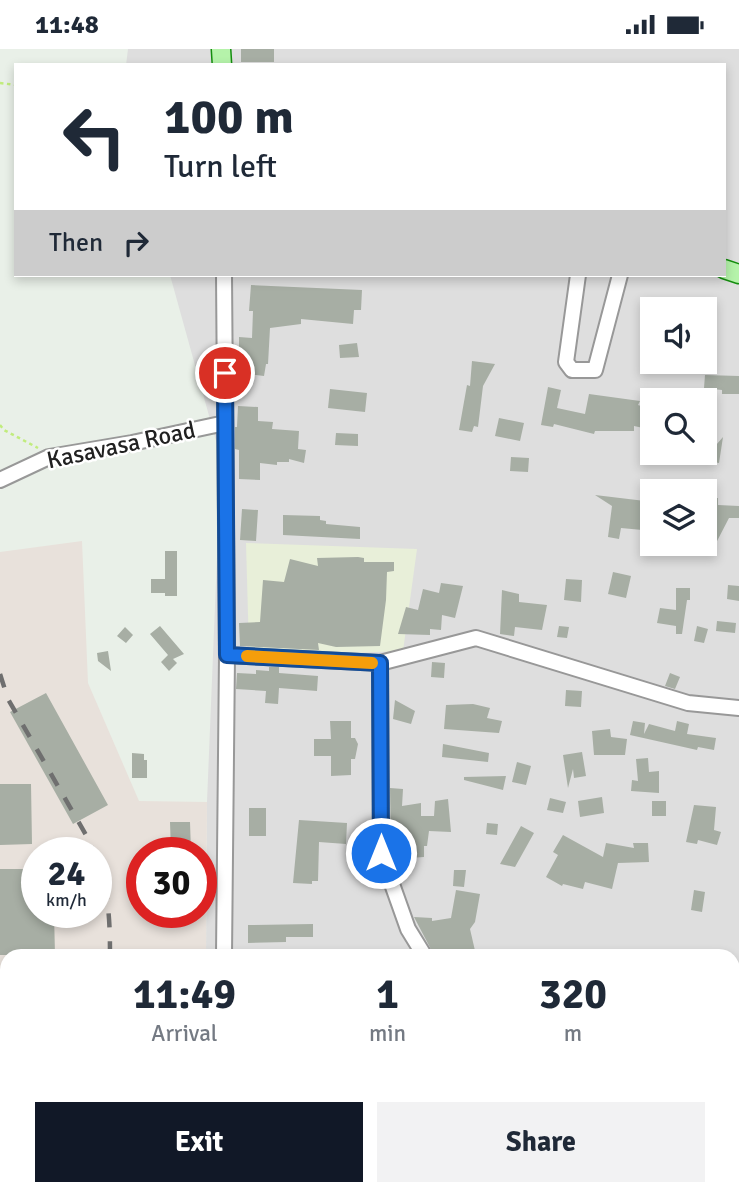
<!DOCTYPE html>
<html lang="en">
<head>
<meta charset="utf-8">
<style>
	body { margin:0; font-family:Signika,sans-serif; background:#f2f2f3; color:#1f2937; height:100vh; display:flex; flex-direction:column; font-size:26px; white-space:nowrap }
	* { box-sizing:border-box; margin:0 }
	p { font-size:23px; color:#747a83 }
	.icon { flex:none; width:38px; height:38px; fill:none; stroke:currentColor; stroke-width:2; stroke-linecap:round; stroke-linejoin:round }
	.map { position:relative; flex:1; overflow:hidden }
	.side { position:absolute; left:0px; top:900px; width:740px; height:247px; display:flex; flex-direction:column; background:#fff; border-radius:21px 21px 0 0; box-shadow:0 4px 10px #0003 }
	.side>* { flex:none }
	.banner { position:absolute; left:14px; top:14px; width:712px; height:214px; border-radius:0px; box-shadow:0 4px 10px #0003; background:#fff; color:#1f2937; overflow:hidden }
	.fabs { position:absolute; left:640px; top:248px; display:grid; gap:14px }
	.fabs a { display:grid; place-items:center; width:77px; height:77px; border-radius:0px; background:#fff; box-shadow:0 4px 10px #0003; font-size:35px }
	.speed { position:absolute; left:21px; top:788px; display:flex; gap:14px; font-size:35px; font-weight:700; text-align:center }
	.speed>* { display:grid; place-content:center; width:91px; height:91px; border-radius:50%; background:#fff; box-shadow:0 4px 10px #0003; line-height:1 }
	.speed small { font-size:18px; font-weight:400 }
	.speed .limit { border:10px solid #d22; background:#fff; color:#111 }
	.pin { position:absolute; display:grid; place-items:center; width:60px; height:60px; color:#fff; margin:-30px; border:4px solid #fff; border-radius:50%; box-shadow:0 2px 7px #0007 }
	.me { position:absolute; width:77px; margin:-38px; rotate:0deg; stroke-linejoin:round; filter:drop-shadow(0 0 5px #0008) }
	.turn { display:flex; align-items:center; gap:24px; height:147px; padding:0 35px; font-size:32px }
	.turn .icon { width:91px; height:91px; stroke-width:2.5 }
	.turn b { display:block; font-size:49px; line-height:60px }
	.then { display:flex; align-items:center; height:66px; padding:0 35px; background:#0003; gap:14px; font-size:26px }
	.eta { display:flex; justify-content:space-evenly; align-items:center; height:119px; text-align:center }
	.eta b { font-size:42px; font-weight:700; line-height:49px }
	.button { display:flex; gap:14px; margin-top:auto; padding:14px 35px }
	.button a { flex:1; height:80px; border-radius:0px; background:#111827; color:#fff; font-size:28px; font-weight:700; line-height:80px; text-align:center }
	.button a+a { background:#f2f2f3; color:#1f2937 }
	.status { display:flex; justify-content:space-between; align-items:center; height:49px; padding:0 35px; background:#fff; direction:ltr }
	.status svg { height:19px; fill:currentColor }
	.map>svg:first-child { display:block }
</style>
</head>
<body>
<div class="status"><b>11:48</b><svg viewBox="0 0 49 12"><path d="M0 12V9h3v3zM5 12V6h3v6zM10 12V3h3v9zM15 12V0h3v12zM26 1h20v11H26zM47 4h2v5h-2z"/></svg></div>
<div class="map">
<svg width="739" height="1146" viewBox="0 0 739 1146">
	<rect width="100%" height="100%" fill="#e9f0e8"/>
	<path fill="#dedede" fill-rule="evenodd" d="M 128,0 L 739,0 L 739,1146 L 205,1146 L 205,1139 L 733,1139 L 733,906 L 206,906 L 207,753 L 221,410 L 170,226 L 724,226 L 724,16 L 126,16 ZM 653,261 L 705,261 L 705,313 L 653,313 ZM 653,352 L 705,352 L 705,404 L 653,404 ZM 653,443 L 705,443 L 705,495 L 653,495 Z"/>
	<path fill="#e8efd9" d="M 246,494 L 417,500 L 403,602 L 297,606 L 249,601 Z"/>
	<path fill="#e8e1db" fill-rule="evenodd" d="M 82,492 L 88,634 L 139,752 L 207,753 L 206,906 L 7,906 L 7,1139 L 205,1139 L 205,1146 L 0,1146 L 0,503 ZM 37,803 L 96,803 L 96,863 L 37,863 ZM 142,803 L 201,803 L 201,863 L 142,863 Z"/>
	<path fill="#a7aea4" d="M 241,0 L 274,0 L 274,13 L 241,13 Z
		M 251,236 L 362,241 L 361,261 L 354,261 L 353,275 L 301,270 L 301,275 L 270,279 L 268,315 L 266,315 L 264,327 L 241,324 L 243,303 L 239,303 L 239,288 L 252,289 L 253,262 L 249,262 Z
		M 357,294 L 359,308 L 340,309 L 339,296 Z
		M 472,312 L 495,315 L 483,337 L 478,378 L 474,377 L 472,383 L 459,381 L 467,336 L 470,337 Z
		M 705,326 L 739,327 L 739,345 L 722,345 L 722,341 L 704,339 Z
		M 548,338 L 561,341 L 557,359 L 585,365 L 589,345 L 640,352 L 638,356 L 653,361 L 653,377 L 649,375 L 648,380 L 634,377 L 634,382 L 595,382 L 594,385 L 554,375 L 553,378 L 541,376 Z
		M 330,340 L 367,344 L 365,363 L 328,359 Z
		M 238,357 L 258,358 L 258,372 L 273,373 L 272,380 L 299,382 L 298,400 L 306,401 L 304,414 L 289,410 L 289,413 L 277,413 L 277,416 L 260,414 L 260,431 L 239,430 L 239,401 L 235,400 L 235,378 L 237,378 Z
		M 499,369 L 524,374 L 520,392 L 495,387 Z
		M 336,384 L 358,385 L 358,397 L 335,396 Z
		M 723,388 L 719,414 L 703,411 Z
		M 511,408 L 529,409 L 528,423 L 510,422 Z
		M 595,446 L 645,452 L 644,465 L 653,467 L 653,482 L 621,479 L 619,490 L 608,488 L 612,457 Z
		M 705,449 L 718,449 L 718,456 L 739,457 L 739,469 L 729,469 L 715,496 L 705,491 L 705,485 L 715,467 L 705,466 Z
		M 242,460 L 258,461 L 256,492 L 240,491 Z
		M 283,466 L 320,467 L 320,471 L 326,472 L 326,475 L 360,478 L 360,490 L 283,486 Z
		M 165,502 L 177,502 L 177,547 L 165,547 L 165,544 L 151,544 L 151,530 L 165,530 Z
		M 358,508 L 364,509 L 364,513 L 394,513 L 394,522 L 387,523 L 386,551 L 380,597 L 336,598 L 318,594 L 319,601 L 240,597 L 239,574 L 260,573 L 263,531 L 284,533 L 290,510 L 318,517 L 317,509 Z
		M 613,523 L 631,527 L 626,549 L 608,545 Z
		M 566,530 L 582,531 L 581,553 L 564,551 Z
		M 441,534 L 463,537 L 455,569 L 442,566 L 441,581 L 430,580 L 430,586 L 398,585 L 406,558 L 418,561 L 423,540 L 439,544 Z
		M 728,536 L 739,537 L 739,552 L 727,550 Z
		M 676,539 L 690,539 L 690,551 L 687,551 L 682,585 L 676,585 L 676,577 L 657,574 L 660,559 L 676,561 Z
		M 502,541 L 519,545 L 519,553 L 547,556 L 542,581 L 515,578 L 514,587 L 500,585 Z
		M 717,572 L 736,574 L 735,584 L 716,582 Z
		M 160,577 L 184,605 L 173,610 L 177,614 L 169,622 L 161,613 L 168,606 L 150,585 Z
		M 559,577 L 569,578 L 567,589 L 557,588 Z
		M 697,577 L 708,580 L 704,594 L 694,592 Z
		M 125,578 L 133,586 L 126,594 L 117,587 Z
		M 108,602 L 111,622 L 98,612 L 97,604 Z
		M 432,613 L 445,614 L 444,629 L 431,628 Z
		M 269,618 L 279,618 L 279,624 L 318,627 L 317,642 L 279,639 L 278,655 L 265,654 L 266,642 L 236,640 L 237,624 L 256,625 L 256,621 L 269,622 Z
		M 670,624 L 680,628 L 675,640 L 665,637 Z
		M 566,641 L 582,642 L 581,658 L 565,657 Z
		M 46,644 L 108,756 L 73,775 L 10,663 Z
		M 395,651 L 415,662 L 411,675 L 393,670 Z
		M 473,655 L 490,659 L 487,669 L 502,672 L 499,684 L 444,680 L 446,656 Z
		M 330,672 L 351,672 L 351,689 L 355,689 L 358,695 L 355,710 L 351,710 L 351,726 L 331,727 L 331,707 L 314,707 L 314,690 L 331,690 Z
		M 633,672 L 645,674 L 644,685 L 649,675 L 675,682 L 677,672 L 689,675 L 687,685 L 716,689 L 714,701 L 698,698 L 697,701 L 630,686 Z
		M 610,680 L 611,688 L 627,690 L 625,706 L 594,706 L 592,682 Z
		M 443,695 L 489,704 L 488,713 L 442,708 Z
		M 582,703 L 586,727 L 574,729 L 573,720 L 568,739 L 563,706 Z
		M 132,704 L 144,705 L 144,711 L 147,711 L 147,729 L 132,729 Z
		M 648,709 L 649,723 L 659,722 L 659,744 L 631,742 L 632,731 L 638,732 L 636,710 Z
		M 517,713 L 531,717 L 526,736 L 512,733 Z
		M 506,727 L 503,741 L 464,731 L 464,728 Z
		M 0,735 L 31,735 L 32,795 L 0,796 Z
		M 390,739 L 403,740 L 402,757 L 421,754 L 421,767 L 434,767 L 435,752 L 448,750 L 451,783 L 429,782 L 427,797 L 424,797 L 424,808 L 393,810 L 391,802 Z
		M 602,748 L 604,764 L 580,768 L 578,752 Z
		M 550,749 L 566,753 L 563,764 L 547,761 Z
		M 652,752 L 666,752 L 666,767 L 652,767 Z
		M 694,756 L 716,758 L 714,781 L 721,783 L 717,796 L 698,791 L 697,795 L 686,793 Z
		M 249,759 L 266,759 L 266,787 L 249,787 Z
		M 299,771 L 347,774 L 346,795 L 319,793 L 318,832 L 312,832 L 312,835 L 293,834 Z
		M 170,773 L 190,773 L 191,803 L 171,803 Z
		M 487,774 L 498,775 L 497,786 L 486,785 Z
		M 521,777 L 534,784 L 515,818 L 500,815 Z
		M 563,786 L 603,808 L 606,794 L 634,799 L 633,794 L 648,794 L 649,813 L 618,814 L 612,840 L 585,833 L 583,840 L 563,835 L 562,837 L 546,828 L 558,806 L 553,803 Z
		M 0,820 L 37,820 L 37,863 L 54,863 L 55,906 L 0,906 Z
		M 454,821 L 466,821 L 464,838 L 453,837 Z
		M 456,841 L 480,845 L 475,873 L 470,880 L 476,906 L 434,906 L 414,868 L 432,869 L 432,872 L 451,869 Z
		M 694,841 L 705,843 L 702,863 L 691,861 Z
		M 313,875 L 313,888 L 286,888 L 286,893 L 248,894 L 248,876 Z"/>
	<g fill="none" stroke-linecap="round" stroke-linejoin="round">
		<defs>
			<path id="minor" d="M 578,226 L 566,313 L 572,321 L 595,321 L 620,226
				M 0,431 L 49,408 L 132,394 L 225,374
				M 227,606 L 380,614 L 476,589 L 688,654 L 739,659
				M 380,614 L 381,804 L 408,880 L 424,906
				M 224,906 L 227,606 L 224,226
				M 222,1146 L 222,1139
				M 518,1146 L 521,1139"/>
			<path id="major" d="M 221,0 L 222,16
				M 724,220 L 739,225"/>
		</defs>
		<use href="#minor" stroke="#989898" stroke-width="18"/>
		<use href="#major" stroke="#158e0f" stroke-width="21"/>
		<path stroke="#c1ec7d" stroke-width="2.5" stroke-dasharray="3.5 3.5" stroke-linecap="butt" d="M 0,34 L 16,36
			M 0,376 L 4,381 L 38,399"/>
		<use href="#minor" stroke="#fff" stroke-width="14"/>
		<use href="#major" stroke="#b5f3aa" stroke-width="18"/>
		<path stroke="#6f6f6f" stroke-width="4.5" stroke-dasharray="14 14" stroke-linecap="butt" d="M 0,625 L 8,650 L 86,786 L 94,803
			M 96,810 C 109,840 110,874 110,906
			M 112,1139 L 112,1146"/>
	</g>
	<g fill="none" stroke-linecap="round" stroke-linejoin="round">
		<defs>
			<path id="route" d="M 225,324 L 227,606 L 380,614 L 381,804"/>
		</defs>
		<use href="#route" stroke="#114b97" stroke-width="18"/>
		<use href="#route" stroke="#1a73e8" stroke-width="12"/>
		<path stroke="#f59e0b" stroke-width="12" d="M 247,607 L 372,614"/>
	</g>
	<g text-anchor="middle" stroke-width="5" stroke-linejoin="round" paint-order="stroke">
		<g font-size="24" fill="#212121" stroke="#fff">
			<text transform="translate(121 396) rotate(-12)" y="8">Kasavasa Road</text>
		</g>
	</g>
</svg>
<div class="fabs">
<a><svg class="icon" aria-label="sound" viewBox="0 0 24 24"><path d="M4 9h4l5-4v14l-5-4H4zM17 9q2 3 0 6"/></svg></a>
<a><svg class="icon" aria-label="search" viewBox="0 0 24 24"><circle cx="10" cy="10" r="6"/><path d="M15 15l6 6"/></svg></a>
<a><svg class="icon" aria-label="layers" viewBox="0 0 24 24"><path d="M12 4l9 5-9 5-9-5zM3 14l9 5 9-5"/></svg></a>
</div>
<div class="speed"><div>24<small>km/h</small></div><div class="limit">30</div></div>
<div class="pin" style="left:225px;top:324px;background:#d93025"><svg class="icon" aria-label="arrive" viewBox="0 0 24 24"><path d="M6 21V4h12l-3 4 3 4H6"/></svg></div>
<svg class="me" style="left:381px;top:804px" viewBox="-20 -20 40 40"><circle r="17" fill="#1a73e8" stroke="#fff" stroke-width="3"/><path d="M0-11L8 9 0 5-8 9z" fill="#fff"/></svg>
<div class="banner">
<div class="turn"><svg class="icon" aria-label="left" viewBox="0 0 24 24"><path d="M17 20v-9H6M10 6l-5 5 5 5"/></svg><div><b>100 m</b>Turn left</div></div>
<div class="then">Then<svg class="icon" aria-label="right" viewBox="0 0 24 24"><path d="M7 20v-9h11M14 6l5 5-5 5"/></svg></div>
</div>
<section class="side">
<div class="eta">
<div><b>11:49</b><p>Arrival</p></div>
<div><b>1</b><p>min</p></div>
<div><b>320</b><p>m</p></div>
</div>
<div class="button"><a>Exit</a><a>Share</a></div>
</section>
</div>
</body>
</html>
